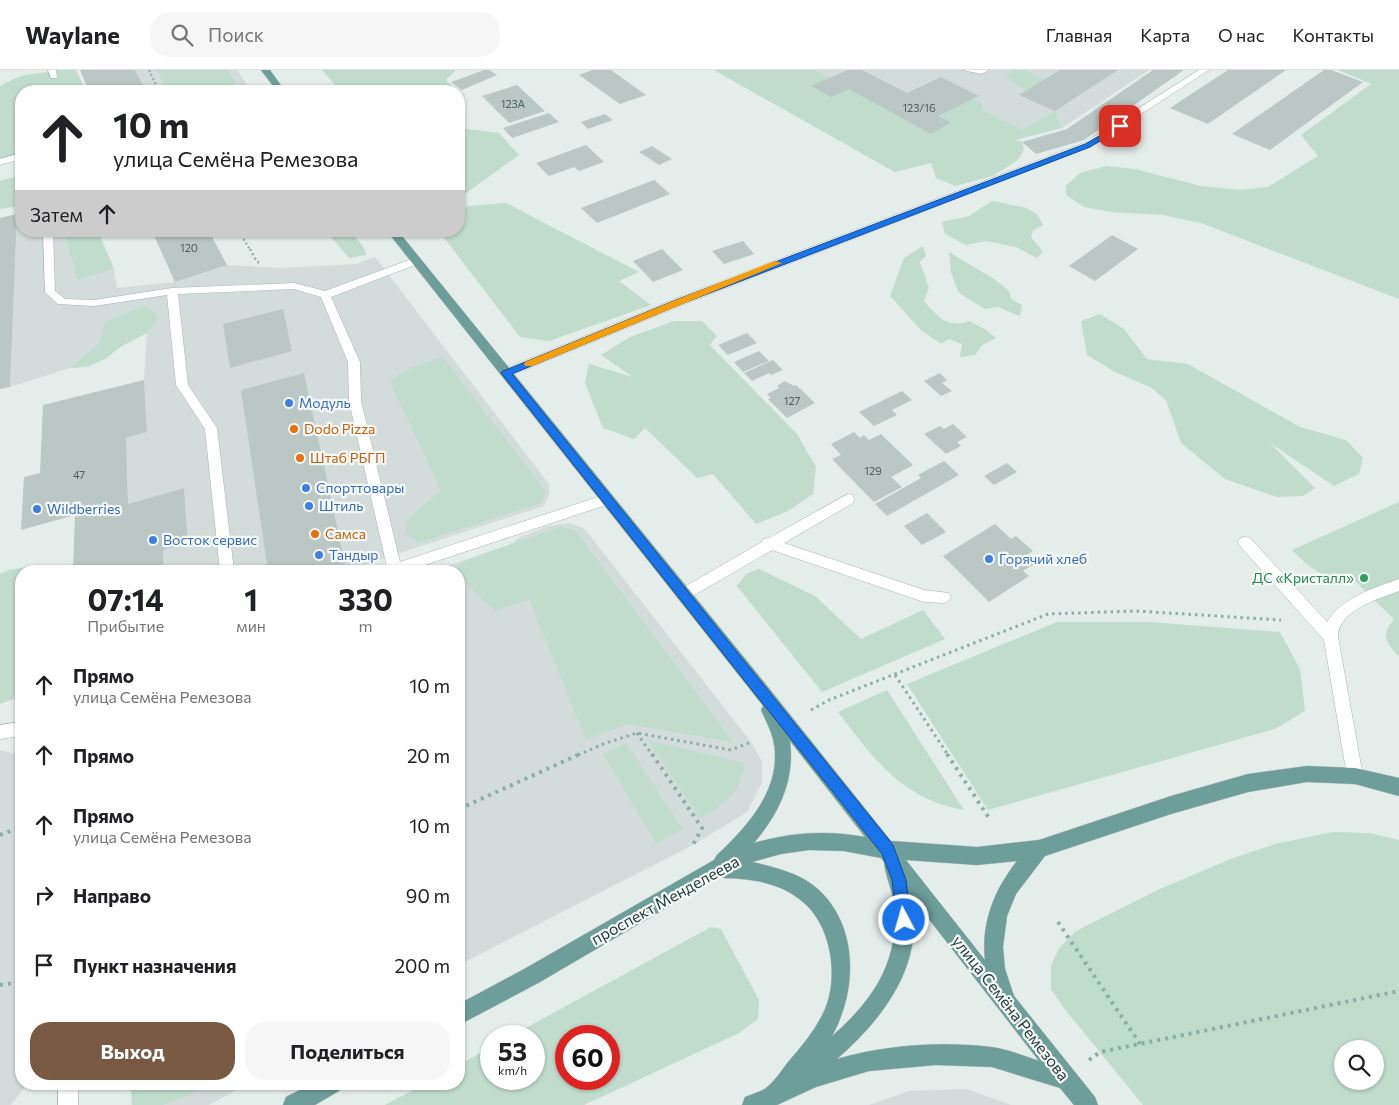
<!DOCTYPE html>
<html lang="ru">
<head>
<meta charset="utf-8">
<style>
	body { margin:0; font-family:Commissioner,sans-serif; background:#f6f6f6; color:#202124; height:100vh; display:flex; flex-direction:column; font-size:19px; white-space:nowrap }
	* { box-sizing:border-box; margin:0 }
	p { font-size:16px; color:#757577 }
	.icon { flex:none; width:28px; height:28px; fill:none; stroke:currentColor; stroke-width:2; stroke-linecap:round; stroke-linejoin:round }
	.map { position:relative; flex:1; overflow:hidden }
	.sheet { position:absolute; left:15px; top:495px; width:450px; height:525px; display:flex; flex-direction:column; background:#fff; border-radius:20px; box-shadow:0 1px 4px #0004 }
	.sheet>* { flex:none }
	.hud { position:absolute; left:15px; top:15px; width:450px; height:152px; border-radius:20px; box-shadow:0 1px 4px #0004; background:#fff; color:#202124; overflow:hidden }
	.buttons { position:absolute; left:1334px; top:970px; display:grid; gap:10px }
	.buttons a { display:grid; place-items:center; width:50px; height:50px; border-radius:50%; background:#fff; box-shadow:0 1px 4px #0004; font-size:25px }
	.speed { position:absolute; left:480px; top:955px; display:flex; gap:10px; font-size:25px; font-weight:700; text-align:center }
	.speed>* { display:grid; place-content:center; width:65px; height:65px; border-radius:50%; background:#fff; box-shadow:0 1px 4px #0004; line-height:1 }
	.speed small { font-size:12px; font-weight:400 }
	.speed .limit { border:8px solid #d22; background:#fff; color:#111 }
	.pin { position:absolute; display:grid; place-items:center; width:42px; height:42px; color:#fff; margin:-21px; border-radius:10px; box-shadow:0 2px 8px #0006 }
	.me { position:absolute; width:55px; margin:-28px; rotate:354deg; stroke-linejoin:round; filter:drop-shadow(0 0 4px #0008) }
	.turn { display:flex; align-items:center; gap:18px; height:105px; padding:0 15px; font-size:22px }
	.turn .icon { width:65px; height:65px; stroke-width:2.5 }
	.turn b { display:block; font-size:35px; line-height:42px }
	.then { display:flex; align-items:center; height:48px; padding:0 15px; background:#0003; gap:10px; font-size:19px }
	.eta { display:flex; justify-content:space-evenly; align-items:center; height:85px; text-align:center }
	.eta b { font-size:30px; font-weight:700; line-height:35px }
	.cta { display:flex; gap:10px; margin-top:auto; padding:10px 15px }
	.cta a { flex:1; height:58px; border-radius:20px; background:#7a5943; color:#fff; font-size:20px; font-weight:700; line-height:58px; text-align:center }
	.cta a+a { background:#f6f6f6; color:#202124 }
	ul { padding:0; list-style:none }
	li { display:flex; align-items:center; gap:15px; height:70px; padding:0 15px }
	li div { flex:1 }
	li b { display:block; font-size:19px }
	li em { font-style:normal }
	header { display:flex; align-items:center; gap:30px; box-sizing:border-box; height:70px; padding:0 25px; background:#fff; border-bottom:1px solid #e0e0e0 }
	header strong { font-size:24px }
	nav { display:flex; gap:28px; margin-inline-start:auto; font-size:18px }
	.search { width:350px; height:45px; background:#f6f6f6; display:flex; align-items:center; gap:12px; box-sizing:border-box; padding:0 18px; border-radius:20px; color:#757577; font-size:19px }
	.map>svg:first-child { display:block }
</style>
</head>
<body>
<header>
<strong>Waylane</strong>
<div class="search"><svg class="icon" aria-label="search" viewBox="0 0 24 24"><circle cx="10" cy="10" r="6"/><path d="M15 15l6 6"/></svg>Поиск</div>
<nav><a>Главная</a><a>Карта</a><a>О нас</a><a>Контакты</a></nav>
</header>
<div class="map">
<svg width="1399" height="1035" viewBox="0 0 1399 1035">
	<rect width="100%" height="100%" fill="#e5edea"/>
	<path fill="#d3dcda" d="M 135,0 L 237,0 L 249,18 L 240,21 L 146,21 Z
		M 714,0 L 1149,0 L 1062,58 L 895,102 Z
		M 21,143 L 21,161 L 64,161 L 77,210 L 114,199 L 117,218 L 175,212 L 227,195 L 282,198 L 356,194 L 375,187 L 549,414 L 549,425 L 544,436 L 345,501 L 164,501 L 163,480 L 188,472 L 184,418 L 128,434 L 126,368 L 147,362 L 144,310 L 147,263 L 160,246 L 144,235 L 105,252 L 98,274 L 70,298 L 10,317 L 17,144 Z
		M 569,453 L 584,458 L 751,672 L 762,691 L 762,713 L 747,742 L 693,775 L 459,895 L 459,501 L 433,501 L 509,475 L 520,467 L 548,456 Z
		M 0,680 L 21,685 L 21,1014 L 27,1014 L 11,1035 L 0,1035 Z
		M 131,1014 L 248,1014 L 209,1035 L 132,1035 Z
		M 967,1019 L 1011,1035 L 869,1035 L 909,1021 Z"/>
	<path fill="#bfdccc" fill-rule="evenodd" d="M 52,0 L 76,0 L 86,21 L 21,21 L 21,82 L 0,89 L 0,16 C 10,11 20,5 32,4 C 40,2 45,4 52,0 Z
		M 157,0 L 227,0 L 240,21 L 167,21 Z
		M 322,0 L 456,0 L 446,10 L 456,21 L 340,21 Z
		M 714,0 L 813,0 L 829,8 L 812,17 L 831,27 L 849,19 L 931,64 L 951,54 L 938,46 L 973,29 L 982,33 L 982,40 L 1023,60 L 1055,41 L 1062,58 L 1014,70 L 1022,72 L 1024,79 L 1019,89 L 993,106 L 955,116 L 936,108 L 931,93 L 895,102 Z
		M 1015,0 L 1025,0 L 1045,9 L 1026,21 L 1007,7 L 1007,3 Z
		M 1338,0 L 1399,0 L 1399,229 L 1201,153 L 1163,145 L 1111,142 L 1084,137 L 1066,125 L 1066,116 L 1080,103 L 1106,96 L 1135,99 L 1201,116 L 1240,120 L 1268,117 L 1318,86 L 1301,65 L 1371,14 Z
		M 459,58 L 499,63 L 519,85 L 459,128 Z
		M 21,105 L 21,136 L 0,139 L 0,111 Z
		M 992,131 L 1027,138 L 1037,144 L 1043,155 L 1033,160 L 1031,167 L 1043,182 L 1037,188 L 1016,177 L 986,171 L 966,175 L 945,164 L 942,152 L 969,146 Z
		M 506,133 L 639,202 L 619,211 L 651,235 L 549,271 L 520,267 L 439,161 L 459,161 L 459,140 L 470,136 Z
		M 64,161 L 98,161 L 114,199 L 77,210 Z
		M 326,161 L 350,161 L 363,176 L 366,185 L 349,188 Z
		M 923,176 L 926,186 L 920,192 L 929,218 L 924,231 C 938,247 947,259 969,251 L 985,259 L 996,268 L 982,275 L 975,285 L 960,287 L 962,274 L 949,269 L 941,274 L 921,260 L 890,226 L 904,188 Z
		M 949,182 L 994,209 L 1009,221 L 1011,229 L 1022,235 L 1020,246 L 998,237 L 985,239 L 959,223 L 951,203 Z
		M 144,235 L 160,246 L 147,263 L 122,276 L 105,289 L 87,297 L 70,298 L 98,274 L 105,252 Z
		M 1100,244 L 1124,259 L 1147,289 L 1188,294 L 1300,357 L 1346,370 L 1363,388 L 1359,404 L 1334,416 L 1270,373 L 1315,418 L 1303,426 L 1277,427 L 1225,409 L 1181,373 L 1166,330 L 1150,317 L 1115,302 L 1087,285 L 1081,251 Z
		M 674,251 L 702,251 L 717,266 L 710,275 L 797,364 L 816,397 L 813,424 L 788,441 L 756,454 L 713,404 L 697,408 L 645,358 L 634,369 L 603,358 L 585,313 L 589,294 L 633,307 L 601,285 L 630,267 Z
		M 443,287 L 546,422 L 541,433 L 418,473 L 406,463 L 407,449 L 441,421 L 390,312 C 402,299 426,293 443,287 Z
		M 1399,432 L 1399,586 C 1385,572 1381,565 1394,549 L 1354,510 C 1325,510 1312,500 1292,480 Z
		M 559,457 L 575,460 L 733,672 L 627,654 L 586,670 L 529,529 L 495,541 L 459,507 L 459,501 L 453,501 L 467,490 Z
		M 41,495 L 53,501 L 21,501 L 21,623 L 17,628 L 0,634 L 0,504 L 9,500 Z
		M 759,499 L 815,526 L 861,569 L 923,540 L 945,569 L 822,622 L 737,516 L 746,504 Z
		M 1057,552 L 1150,552 L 1280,562 L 1300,599 L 1305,641 L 1275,659 L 988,740 L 907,614 Z
		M 887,620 L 964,740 C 902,729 874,689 838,642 Z
		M 648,670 L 744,693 C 742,723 725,734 700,748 Z
		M 626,673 L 683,759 L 656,773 L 603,684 Z
		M 1333,762 L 1369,763 L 1399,770 L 1399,1035 L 1143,1035 L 1063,937 L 1051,919 L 1051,896 L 1059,878 L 1076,861 L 1160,819 L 1233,788 L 1275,774 ZM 1342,979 L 1375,979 L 1375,1011 L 1342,1011 Z
		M 711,857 L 721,859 L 759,930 L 758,949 L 739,963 L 584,1035 L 385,1035 L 424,1014 L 459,1014 L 459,995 L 491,977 L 491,1009 L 534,1009 L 534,966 L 511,966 ZM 566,966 L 609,966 L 609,1009 L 566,1009 Z
		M 131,1014 L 207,1014 L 189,1025 L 163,1035 L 132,1035 Z"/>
	<path fill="#bac7c4" d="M 80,0 L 135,0 L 146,21 L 89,21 Z
		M 484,0 L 489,0 L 497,5 L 462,20 L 451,12 Z
		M 592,0 L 611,0 L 646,25 L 620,34 L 579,5 Z
		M 848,0 L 862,0 L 907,23 L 941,7 L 979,26 L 938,46 L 951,53 L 931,64 L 849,19 L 831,27 L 811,16 Z
		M 1060,0 L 1118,0 L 1055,41 L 1019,25 Z
		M 1153,0 L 1184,0 L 1084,70 L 1036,84 L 1022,72 L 1067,59 Z
		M 1228,0 L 1286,0 L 1208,54 L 1170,38 Z
		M 1324,0 L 1331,0 L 1363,12 L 1270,80 L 1232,64 Z
		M 517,15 L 545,41 L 509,53 L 482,26 Z
		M 549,43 L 559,52 L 512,68 L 503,58 Z
		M 605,44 L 613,50 L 588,59 L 581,52 Z
		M 586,75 L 604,92 L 579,101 L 574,97 L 549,106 L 536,93 Z
		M 652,76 L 672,89 L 659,95 L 639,82 Z
		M 654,110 L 670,124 L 597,153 L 581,138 Z
		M 17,144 L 10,317 L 0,319 L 0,148 Z
		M 152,161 L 209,161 L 227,195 L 175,212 Z
		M 1112,165 L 1138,179 L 1095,211 L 1069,196 Z
		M 743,171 L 754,184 L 724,194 L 712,181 Z
		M 662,179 L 683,200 L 653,212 L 633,191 Z
		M 283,239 L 292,281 L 230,298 L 223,254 Z
		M 747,263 L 757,273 L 728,285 L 718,275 Z
		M 759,281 L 769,291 L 743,302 L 734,292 Z
		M 773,290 L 783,300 L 771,305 L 769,303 L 752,311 L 744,303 Z
		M 304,303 L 345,494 L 323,501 L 268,501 L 241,320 Z
		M 940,303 L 947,310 L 942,313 L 952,321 L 941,326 L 924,311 Z
		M 144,310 L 147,362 L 126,368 L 128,434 L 184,418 L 188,473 L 163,480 L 164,501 L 73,501 L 75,445 L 21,460 L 24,407 L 40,403 L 43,335 Z
		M 785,311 L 794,316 L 796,315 L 815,333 L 787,348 L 768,329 L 771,328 L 767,324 L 779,318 L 777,316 Z
		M 902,321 L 912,330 L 892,340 L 897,345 L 874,356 L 859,342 Z
		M 953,354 L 967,367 L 957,372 L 961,376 L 946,384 L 924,364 L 940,356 L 944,359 Z
		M 854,362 L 860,368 L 864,365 L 869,370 L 881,364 L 913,395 L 891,407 L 902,417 L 874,432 L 832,389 L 841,385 L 831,374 Z
		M 944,391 L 959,405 L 887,446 L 875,434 L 921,408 L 918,405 Z
		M 1007,393 L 1017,402 L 994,415 L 984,406 Z
		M 927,443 L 946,462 L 922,475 L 904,456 Z
		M 995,454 L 1011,469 L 1016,466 L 1033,481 L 1027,485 L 1036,493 L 1023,501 L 1029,506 L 989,532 L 943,486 Z"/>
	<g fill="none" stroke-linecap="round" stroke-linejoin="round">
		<defs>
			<path id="lane" d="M 48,0 L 56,0 L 57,8 L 51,8 Z
				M 963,0 L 989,0 L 981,4 Z
				M 43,161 L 53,161 L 55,221 L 65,229 L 94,230 L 172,218 L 294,213 L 325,221 L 412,189 L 420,189 L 420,193 L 331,227 L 360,292 L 361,331 L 400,492 L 607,424 L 612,425 L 613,429 L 612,433 L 407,501 L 384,501 L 387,497 L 349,331 L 348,292 L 321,227 L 294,219 L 178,224 L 188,315 L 217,358 L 234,501 L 220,501 L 205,359 L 176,315 L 167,225 L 94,236 L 58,234 L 45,222 Z
				M 848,424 L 853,425 L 854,429 L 853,433 L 784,473 L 924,520 L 949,523 L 951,527 L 949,531 L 944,533 L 924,532 L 772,480 L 689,528 L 684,530 L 679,528 L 677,524 L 679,520 L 762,472 L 763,469 L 769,468 Z
				M 1245,467 L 1250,468 L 1327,552 C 1341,528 1373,518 1399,509 L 1399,521 C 1378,529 1338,540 1338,567 L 1363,706 L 1361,711 L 1355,714 L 1349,711 L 1347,706 L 1324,570 L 1240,476 L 1238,472 L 1240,468 Z
				M 21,652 L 21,666 L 0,669 L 0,655 Z
				M 58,1014 L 78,1014 L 78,1035 L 58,1035 Z"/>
			<path id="street" d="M 1199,0 L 1209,0 L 1090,77 L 685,234 L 510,306 L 506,307 L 500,303 L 502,300 L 677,228 L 1084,73 Z
				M 277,13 L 281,16 C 275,22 266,22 259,21 Z
				M 21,83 L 21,89 L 0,95 L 0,89 Z"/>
			<path id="primary" d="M 261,0 L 270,0 L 285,21 L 277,21 Z
				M 387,161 L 398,161 L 764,612 L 891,771 L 977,777 L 1039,770 L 1171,726 L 1248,704 L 1307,696 L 1355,698 L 1399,708 L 1399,726 L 1355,714 L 1307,712 L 1248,722 L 1171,744 L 1045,786 L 1016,824 L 1007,846 L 1003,877 L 1005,899 L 1014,926 L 1095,1027 L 1098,1035 L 1074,1035 L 1060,1018 L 992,997 L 936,995 L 869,1001 L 816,1017 L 777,1035 L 742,1035 L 745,1027 C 752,1024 760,1022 766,1018 C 774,1012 782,1000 788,992 C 802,976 817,958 825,939 C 839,906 831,856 804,833 C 787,817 764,811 741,809 C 734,808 726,809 719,807 L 540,912 L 459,955 L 459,934 L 526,898 L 714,790 L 717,785 C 749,755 784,716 773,669 C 770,658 765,649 761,640 L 763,636 ZM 790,671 L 865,767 C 827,760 791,762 754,773 C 779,743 795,711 790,671 ZM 809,780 L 844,781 L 881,788 L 884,792 C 885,804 891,817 893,829 C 902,887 875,929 832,966 C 857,921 859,858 819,820 C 802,804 775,797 752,792 L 781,784 ZM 906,790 L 977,795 L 1017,791 C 994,820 981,853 985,890 ZM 911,826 L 1039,991 C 1024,986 1007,979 991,977 C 941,971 885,975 837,989 C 884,948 926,893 911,826 Z
				M 312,1014 L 343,1014 L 339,1021 L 315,1035 L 283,1035 L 286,1027 Z"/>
		</defs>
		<use href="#lane" stroke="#a8b5b2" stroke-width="1"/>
		<use href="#street" stroke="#a8b5b2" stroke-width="1"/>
		<use href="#primary" stroke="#c2c9c8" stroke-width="1"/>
		<path stroke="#88aea8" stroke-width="2" stroke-dasharray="2 2.5" stroke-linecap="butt" d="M 149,0 L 159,21
			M 239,161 L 250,180"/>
		<path stroke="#88aea8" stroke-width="2.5" stroke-dasharray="2 3" stroke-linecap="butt" d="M 250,179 L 257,192 L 262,193"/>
		<path stroke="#88aea8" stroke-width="3" stroke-dasharray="2.5 4" stroke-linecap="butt" d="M 895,605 L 948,685
			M 811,640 L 829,630 L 1048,544 L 1136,541 L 1281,550
			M 637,663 L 652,685
			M 578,685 L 603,674 L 637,663 L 731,680 L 751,672"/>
		<path stroke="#88aea8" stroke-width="4" stroke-dasharray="3 5" stroke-linecap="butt" d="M 652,684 L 702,758 L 693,775
			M 947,684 L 989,748
			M 459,739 L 580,684
			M 0,765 L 21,757
			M 1058,852 L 1140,974
			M 0,915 L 21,912
			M 1089,990 L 1100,982 L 1399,921"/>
		<use href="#lane" fill="#fff" fill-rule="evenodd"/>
		<use href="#street" fill="#fff" fill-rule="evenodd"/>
		<use href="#primary" fill="#6d9e9a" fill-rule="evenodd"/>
	</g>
	<path fill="#1a73e8" stroke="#114b97" d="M 1120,54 L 1123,56 L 1122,58 L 1090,77 L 684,233 L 512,304 L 893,775 L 906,810 L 911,850 L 909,855 L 904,857 L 899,855 L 897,850 L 892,810 L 882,784 L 501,303 L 503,301 L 678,229 L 1085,74 Z"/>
	<path fill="#f59e0b" d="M 775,191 L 782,193 L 532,296 L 525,296 L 524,294 L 525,292 L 678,229 Z"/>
	<g fill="#3f7fe0" stroke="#f5f9f8" stroke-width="2">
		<circle cx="289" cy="333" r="5"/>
		<circle cx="306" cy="418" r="5"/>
		<circle cx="309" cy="436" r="5"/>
		<circle cx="37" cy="439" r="5"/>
		<circle cx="153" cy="470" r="5"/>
		<circle cx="319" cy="485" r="5"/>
		<circle cx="989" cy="489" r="5"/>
	</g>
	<g fill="#e8710a" stroke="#f5f9f8" stroke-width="2">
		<circle cx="294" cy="359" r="5"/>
		<circle cx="300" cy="388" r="5"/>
		<circle cx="315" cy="464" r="5"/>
	</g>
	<circle fill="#2e9e5b" stroke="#f5f9f8" stroke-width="2" cx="1364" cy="508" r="5"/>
	<g text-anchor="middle" stroke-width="4.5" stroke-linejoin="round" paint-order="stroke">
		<g font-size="11" fill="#4a605d">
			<text x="513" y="38">123А</text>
			<text x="919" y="42">123/16</text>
			<text x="189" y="182">120</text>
			<text x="792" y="335">127</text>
			<text x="873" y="405">129</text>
			<text x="79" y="409">47</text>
		</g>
		<g font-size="14" fill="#366cbe" stroke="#f5f9f8" text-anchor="start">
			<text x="299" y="338">Модуль</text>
			<text x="316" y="423">Спорттовары</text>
			<text x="319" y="441">Штиль</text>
			<text x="47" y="444">Wildberries</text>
			<text x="163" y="475">Восток сервис</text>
			<text x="329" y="490">Тандыр</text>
			<text x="999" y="494">Горячий хлеб</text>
		</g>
		<g font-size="14" fill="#c56008" stroke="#f5f9f8" text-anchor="start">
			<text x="304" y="364">Dodo Pizza</text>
			<text x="310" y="393">Штаб РБГП</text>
			<text x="325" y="469">Самса</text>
		</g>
		<g font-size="14" fill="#27864d" stroke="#f5f9f8" text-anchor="end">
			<text x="1354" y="513">ДС «Кристалл»</text>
		</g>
		<g font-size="16" fill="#253d3b" stroke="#f5f9f8">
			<text transform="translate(665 830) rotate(-29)" y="6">проспект Менделеева</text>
			<text transform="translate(1011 938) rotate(52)" y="6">улица Семёна Ремезова</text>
		</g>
	</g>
</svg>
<div class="buttons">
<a><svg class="icon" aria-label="search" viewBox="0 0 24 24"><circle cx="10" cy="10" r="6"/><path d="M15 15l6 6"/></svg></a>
</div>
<div class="speed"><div>53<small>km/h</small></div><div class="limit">60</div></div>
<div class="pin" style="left:1120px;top:56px;background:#d93025"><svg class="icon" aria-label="arrive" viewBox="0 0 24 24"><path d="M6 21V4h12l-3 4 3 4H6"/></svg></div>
<svg class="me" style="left:904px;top:850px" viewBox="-20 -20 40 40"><circle r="17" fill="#1a73e8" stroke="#fff" stroke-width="3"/><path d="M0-11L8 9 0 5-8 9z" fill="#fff"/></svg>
<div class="hud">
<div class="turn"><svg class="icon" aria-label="ahead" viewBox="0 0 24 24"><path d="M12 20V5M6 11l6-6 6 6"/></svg><div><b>10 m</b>улица Семёна Ремезова</div></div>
<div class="then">Затем<svg class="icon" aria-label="ahead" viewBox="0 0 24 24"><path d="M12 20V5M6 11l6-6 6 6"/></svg></div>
</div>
<section class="sheet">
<div class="eta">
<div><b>07:14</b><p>Прибытие</p></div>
<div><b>1</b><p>мин</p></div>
<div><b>330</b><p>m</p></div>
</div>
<ul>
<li><svg class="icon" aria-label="ahead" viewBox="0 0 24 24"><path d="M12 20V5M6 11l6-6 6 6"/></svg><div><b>Прямо</b><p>улица Семёна Ремезова</p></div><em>10 m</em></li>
<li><svg class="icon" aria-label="ahead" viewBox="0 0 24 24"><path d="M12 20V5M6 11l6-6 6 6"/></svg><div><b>Прямо</b></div><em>20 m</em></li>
<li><svg class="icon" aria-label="ahead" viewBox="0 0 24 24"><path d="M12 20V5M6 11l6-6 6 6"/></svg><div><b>Прямо</b><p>улица Семёна Ремезова</p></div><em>10 m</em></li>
<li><svg class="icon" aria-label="right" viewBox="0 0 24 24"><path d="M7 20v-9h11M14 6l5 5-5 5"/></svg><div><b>Направо</b></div><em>90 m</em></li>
<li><svg class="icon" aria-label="arrive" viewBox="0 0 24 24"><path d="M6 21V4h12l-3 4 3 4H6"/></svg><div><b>Пункт назначения</b></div><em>200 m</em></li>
</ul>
<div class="cta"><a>Выход</a><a>Поделиться</a></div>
</section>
</div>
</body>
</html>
